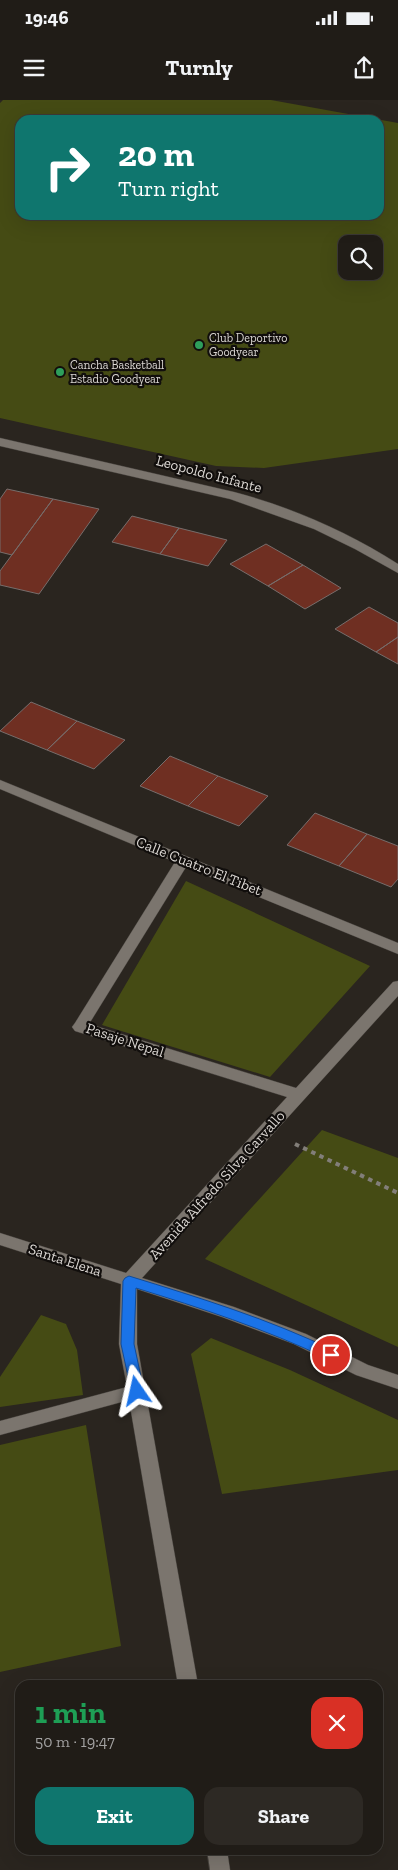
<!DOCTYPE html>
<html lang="en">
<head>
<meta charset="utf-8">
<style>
	body { margin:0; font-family:"Zilla Slab",serif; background:#2d2924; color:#f1f3f6; height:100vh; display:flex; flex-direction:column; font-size:19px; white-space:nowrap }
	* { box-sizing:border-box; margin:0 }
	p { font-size:16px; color:#a2a1a1 }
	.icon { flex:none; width:28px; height:28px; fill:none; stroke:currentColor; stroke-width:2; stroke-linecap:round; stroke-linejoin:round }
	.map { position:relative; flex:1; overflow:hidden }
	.sheet { position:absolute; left:15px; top:1580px; width:368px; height:175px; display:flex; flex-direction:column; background:#201c17; border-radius:15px; box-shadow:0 5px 20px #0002,0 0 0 1px #3d3a36 }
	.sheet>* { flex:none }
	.hud { position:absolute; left:15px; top:15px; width:369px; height:105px; border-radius:15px; box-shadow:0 5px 20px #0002,0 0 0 1px #3d3a36; background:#0f766e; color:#fff; overflow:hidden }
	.tools { position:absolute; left:338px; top:135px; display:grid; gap:10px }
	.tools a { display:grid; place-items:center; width:45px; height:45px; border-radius:10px; background:#201c17; box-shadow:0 5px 20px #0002,0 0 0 1px #3d3a36; font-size:25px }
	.pin { position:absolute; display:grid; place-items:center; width:42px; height:42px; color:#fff; margin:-21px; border:2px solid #fff; border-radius:50%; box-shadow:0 1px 5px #0007 }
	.me { position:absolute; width:55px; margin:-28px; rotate:349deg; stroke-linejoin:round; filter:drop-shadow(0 0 4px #0008) }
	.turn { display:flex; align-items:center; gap:18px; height:105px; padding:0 20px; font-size:22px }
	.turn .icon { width:65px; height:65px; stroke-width:2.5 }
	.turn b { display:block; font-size:35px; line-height:42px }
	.round { display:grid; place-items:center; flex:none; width:52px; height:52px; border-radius:15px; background:#2d2924 }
	.summary { display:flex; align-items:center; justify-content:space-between; height:85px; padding:0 20px }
	h1 { font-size:30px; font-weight:700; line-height:38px; color:#1e9e55 }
	.button { display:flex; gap:10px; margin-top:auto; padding:10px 20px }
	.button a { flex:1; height:58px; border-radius:15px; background:#0f766e; color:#fff; font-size:20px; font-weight:700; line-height:58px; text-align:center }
	.button a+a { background:#2d2924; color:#f1f3f6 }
	.status { display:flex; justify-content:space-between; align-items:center; height:35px; padding:0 25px; background:#201c17; direction:ltr }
	.status svg { height:14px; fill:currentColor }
	header { display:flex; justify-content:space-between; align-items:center; height:65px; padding:0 20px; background:#201c17; font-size:22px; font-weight:700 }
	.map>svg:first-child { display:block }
</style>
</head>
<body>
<div class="status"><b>19:46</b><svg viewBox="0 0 49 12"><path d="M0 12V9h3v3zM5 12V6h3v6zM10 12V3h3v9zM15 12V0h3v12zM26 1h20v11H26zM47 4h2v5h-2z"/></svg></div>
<header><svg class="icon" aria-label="menu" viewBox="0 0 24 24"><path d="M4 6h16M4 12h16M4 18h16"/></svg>Turnly<svg class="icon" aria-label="share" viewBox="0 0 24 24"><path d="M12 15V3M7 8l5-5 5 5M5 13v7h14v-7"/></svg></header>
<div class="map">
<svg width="398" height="1770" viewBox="0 0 398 1770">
	<rect width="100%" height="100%" fill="#2a251f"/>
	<path fill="#454b14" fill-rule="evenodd" d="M 3,0 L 271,0 L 398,23 L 398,349 L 264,368 L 216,366 L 0,318 L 0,3 ZM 20,20 L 379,20 L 379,115 L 20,115 ZM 346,144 L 374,144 L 374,171 L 346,171 Z
		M 186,781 L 370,866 L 270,977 L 102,925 Z
		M 322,1030 L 398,1058 L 398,1247 L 205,1159 Z
		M 41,1215 L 66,1224 L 77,1250 L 83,1295 L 0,1307 L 0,1277 Z
		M 211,1238 L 290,1270 L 398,1320 L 398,1370 L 222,1394 L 191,1254 Z
		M 86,1325 L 121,1546 L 0,1572 L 0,1345 Z"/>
	<path fill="#6f2f22" stroke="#776d6b" d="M 7,389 L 53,399 L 12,455 L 0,452 L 0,399 Z
		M 53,399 L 99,409 L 39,494 L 0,485 L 0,471 Z
		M 132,416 L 179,428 L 160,454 L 112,442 Z
		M 179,428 L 227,440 L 208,466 L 160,454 Z
		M 266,444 L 303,465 L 268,486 L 230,464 Z
		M 303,465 L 341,488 L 305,509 L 268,486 Z
		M 369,507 L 398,523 L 398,537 L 376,552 L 335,529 Z
		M 398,537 L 398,564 L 376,552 Z
		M 31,602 L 77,621 L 47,650 L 0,631 Z
		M 77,621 L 125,640 L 94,669 L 47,650 Z
		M 170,656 L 218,676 L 188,706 L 140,686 Z
		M 218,676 L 268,696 L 239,726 L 188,706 Z
		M 315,713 L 367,734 L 339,766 L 287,745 Z
		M 367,734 L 398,746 L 398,779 L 391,787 L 339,766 Z"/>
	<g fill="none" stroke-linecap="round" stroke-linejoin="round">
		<defs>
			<path id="minor" d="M 0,338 L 234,392 C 291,407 348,432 398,464 L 398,473 L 355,449 L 314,429 L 230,399 L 0,346 Z
				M 0,680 L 398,843 L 398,854 L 186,767 L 89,924 L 296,988 L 393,882 L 398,881 L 398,896 L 142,1178 L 234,1207 L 306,1234 L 368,1265 L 398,1275 L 398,1289 L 356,1275 L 294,1244 L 222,1217 L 137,1189 L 137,1244 L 198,1585 L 178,1585 L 129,1300 L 0,1335 L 0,1321 L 127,1287 L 119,1244 L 121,1184 L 0,1145 L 0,1133 L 126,1173 L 287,997 L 75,931 L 72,927 L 75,923 L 175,762 L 0,689 Z
				M 207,1750 L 227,1750 L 230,1770 L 210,1770 Z"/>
		</defs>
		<use href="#minor" stroke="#46423d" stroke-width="1"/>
		<path stroke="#827e79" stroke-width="4" stroke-dasharray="4.5 4.5" stroke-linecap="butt" d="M 295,1044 L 398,1093"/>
		<use href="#minor" fill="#7b756e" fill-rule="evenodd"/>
	</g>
	<path fill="#1a73e8" stroke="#114b97" d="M 129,1176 C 200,1198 269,1219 335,1251 L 337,1255 L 335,1258 L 331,1260 L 326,1258 C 265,1229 201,1208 136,1188 L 134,1244 L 144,1291 L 142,1295 L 137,1296 L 132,1295 L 121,1244 L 123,1181 L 125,1178 Z"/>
	<g fill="#2e9e5b" stroke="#110e0c" stroke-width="2">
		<circle cx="199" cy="245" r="5"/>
		<circle cx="60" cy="272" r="5"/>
	</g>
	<g text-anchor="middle" stroke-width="4.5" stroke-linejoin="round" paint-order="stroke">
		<g font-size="12" fill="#dbd7d3" stroke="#110e0c" text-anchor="start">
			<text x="209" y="242">Club Deportivo<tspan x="209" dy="14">Goodyear</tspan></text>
			<text x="70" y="269">Cancha Basketball<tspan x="70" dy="14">Estadio Goodyear</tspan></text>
		</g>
		<g font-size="15" fill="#dbd7d3" stroke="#110e0c">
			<text transform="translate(209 374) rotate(15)" y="5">Leopoldo Infante</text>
			<text transform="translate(199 766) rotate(22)" y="5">Calle Cuatro El Tibet</text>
			<text transform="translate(125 940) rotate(18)" y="5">Pasaje Nepal</text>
			<text transform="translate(217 1085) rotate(-48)" y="5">Avenida Alfredo Silva Carvallo</text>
			<text transform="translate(65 1160) rotate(18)" y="5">Santa Elena</text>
		</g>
	</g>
</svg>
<div class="tools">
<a><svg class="icon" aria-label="search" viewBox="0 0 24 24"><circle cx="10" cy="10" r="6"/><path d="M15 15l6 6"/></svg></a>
</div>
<div class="pin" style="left:331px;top:1255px;background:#d93025"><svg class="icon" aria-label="arrive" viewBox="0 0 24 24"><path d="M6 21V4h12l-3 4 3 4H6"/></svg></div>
<svg class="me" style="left:137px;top:1291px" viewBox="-20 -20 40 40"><path d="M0-17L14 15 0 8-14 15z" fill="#1a73e8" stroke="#fff" stroke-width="4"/></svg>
<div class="hud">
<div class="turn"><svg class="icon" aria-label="right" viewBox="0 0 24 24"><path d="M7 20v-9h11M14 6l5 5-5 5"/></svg><div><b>20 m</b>Turn right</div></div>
</div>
<section class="sheet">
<div class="summary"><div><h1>1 min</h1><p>50 m · 19:47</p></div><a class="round" style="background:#d93025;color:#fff"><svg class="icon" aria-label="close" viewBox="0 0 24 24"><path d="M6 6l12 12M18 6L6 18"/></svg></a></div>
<div class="button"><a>Exit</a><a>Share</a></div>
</section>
</div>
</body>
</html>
